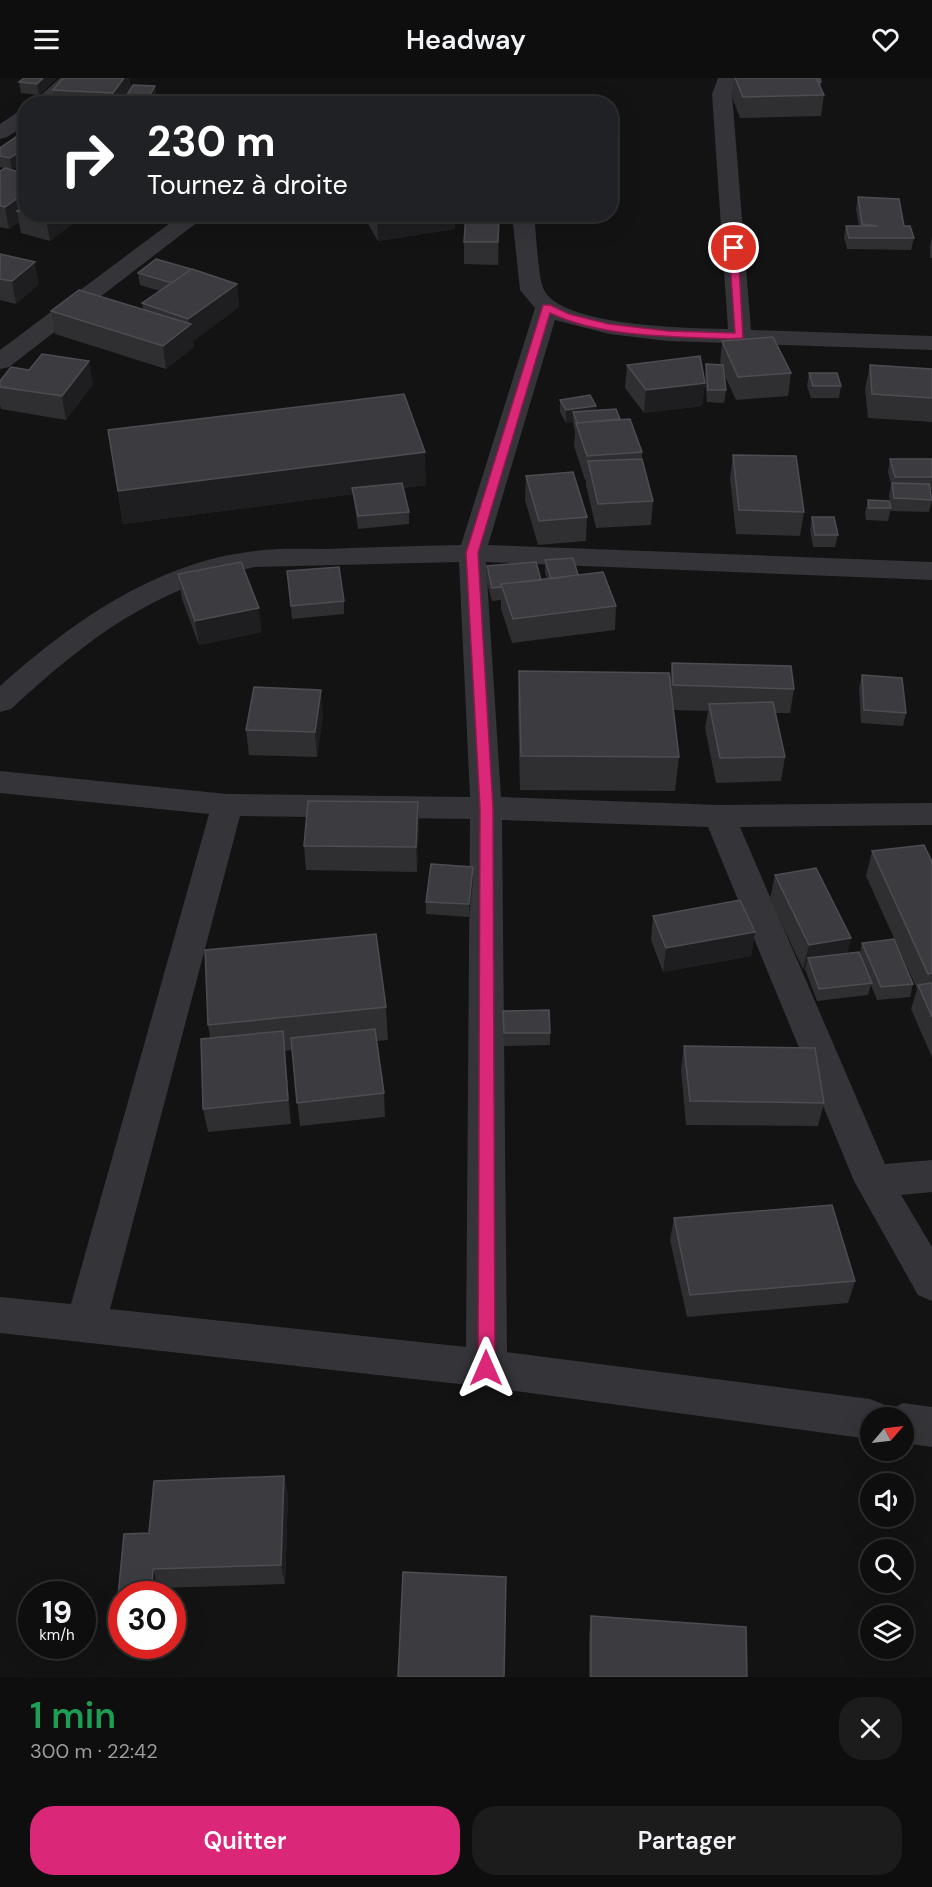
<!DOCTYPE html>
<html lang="fr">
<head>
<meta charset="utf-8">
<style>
	body { margin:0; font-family:"DM Sans",sans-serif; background:#1c1c1d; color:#f1f3f6; height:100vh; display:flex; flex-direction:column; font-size:22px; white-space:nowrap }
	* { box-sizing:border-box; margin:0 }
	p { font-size:20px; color:#9b9c9e }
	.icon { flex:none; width:33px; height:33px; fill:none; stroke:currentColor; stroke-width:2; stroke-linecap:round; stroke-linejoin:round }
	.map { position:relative; height:1599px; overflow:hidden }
	.drawer { display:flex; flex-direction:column; background:#0e0e0f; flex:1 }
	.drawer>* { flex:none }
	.top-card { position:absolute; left:18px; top:18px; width:600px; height:126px; border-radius:24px; box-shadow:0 6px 24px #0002,0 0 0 2px #2e2e2f; background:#202124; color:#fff; overflow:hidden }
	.needle { width:39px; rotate:62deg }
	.fabs { position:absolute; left:860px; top:1329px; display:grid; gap:12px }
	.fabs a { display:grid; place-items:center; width:54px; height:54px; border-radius:50%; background:#0e0e0f; box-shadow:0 6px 24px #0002,0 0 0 2px #2e2e2f; font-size:30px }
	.speed { position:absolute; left:18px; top:1503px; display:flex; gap:12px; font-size:30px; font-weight:700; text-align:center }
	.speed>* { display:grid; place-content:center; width:78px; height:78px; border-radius:50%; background:#0e0e0f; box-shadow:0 6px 24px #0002,0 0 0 2px #2e2e2f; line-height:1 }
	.speed small { font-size:15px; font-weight:400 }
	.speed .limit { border:9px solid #d22; background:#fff; color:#111 }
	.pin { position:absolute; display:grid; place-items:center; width:51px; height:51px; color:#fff; margin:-26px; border:3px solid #fff; border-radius:50%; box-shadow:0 2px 6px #0007 }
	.me { position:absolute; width:66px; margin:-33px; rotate:0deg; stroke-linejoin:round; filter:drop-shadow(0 0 4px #0008) }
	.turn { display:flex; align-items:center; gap:21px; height:126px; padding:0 30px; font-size:27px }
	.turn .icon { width:78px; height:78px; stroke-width:2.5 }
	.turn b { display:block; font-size:42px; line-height:51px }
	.round { display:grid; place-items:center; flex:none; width:63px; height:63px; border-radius:24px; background:#1c1c1d }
	.headline { display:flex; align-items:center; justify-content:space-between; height:102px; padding:0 30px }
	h1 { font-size:36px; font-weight:600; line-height:45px; color:#1e9e55 }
	.button { display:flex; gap:12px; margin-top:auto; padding:12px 30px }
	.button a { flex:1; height:69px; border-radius:24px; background:#db2777; color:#fff; font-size:24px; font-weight:600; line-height:69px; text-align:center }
	.button a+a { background:#1c1c1d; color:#f1f3f6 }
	header { display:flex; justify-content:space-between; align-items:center; height:78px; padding:0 30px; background:#0e0e0f; font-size:27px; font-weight:600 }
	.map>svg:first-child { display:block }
</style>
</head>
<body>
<header><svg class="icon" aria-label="menu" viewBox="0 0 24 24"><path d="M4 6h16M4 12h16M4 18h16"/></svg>Headway<svg class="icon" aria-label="heart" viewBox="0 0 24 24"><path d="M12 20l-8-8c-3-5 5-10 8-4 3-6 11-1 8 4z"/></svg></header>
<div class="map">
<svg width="932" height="1599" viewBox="0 0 932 1599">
	<rect width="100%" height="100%" fill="#131314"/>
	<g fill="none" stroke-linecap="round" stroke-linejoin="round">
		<path fill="#343439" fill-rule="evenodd" d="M 60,0 L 82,0 L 54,26 L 31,26 Z
			M 718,0 L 738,0 L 732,16 L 751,252 L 932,258 L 932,272 L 668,263 L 609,256 L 555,242 L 488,467 L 932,484 L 932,502 L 486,484 L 501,719 L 719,727 L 932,725 L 932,747 L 740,749 L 885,1086 L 932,1082 L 932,1114 L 901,1117 L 932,1169 L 932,1223 L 918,1217 L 854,1103 L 708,749 L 502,742 L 507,1274 L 870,1321 L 885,1327 L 887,1333 L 903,1325 L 932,1329 L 932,1369 L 903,1365 L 903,1340 L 870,1340 L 870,1361 L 486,1309 L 0,1255 L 0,1219 L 71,1226 L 209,736 L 0,715 L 0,693 L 227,716 L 470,719 L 459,484 L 255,489 C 153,510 86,562 11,631 L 0,634 L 0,608 C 72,544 156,484 255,473 C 277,470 301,471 324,471 C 369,469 415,468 461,467 L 535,230 L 520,212 L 512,136 L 534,136 C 536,153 538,197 543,210 C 559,249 690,250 728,251 L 712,16 ZM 240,738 L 470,741 L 466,1269 L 110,1231 Z
			M 26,31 L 26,47 L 7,59 L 0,61 L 0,46 L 19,33 Z
			M 182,136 L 208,136 L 9,289 L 0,291 L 0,272 Z"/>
	</g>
	<path fill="#2f2f32" d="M 56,0 L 39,17 L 21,15 L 19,4 Z
		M 129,0 L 131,10 L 155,8 L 156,19 L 153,26 L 125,26 L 125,24 L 124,26 L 55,26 L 53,12 Z
		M 734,0 L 820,0 L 821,4 L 821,10 L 824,17 L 821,38 L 740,40 L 732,19 Z
		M 26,52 L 26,91 L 20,90 L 19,87 L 12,92 L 0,89 L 0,70 Z
		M 0,93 L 26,96 L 26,136 L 85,136 L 50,163 L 21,155 L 19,144 L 9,151 L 0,149 Z
		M 858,119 L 904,148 L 914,160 L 911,172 L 847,171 L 844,159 L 846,148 L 859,148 L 856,131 Z
		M 364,136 L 455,136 L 455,151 L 378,163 L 364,139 Z
		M 466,136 L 500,136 L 498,187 L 464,186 L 464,164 Z
		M 932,159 L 932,180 L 930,180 L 930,168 Z
		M 0,176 L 39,206 L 16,226 L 0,222 Z
		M 138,195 L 237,206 L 239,229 L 193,263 L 194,269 L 166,291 L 55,256 L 51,233 L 143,231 L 142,225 L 160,213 L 140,207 Z
		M 722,263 L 791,295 L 788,318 L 736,322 L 724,296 L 726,312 L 724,325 L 707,324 L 705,299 L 706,286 L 720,287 Z
		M 627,287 L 705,305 L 702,328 L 644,335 L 625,310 Z
		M 870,287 L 932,291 L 932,344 L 868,340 L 865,311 Z
		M 809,295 L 841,308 L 839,320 L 811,320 L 807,308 Z
		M 93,306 L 66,342 L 1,331 L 0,327 L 0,309 Z
		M 560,322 L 596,328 L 596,332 L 620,341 L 642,374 L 642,381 L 653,423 L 651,447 L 596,450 L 586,407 L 586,402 L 585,402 L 574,368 L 575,354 L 573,344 L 566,345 L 560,334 Z
		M 108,352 L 426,407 L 403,410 L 409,434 L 409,446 L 358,451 L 353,416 L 123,446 Z
		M 733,377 L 804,434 L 800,458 L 736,456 L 730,400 Z
		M 890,381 L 932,399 L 932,412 L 930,412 L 932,422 L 929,434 L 891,433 L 889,418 L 891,406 L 888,394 Z
		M 526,398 L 587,439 L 586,463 L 538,467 L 525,422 Z
		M 868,422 L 891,430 L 888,443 L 866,442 L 865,435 Z
		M 812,439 L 838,457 L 835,469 L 813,469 L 810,452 Z
		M 545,482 L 578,497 L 616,528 L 615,552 L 512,565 L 501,531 L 501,522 L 492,523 L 486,501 L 487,488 L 541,502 L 547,501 L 545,495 Z
		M 287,493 L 344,523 L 344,536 L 292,541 Z
		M 178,496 L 262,554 L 199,567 L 182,521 Z
		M 672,585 L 794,611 L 790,635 L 775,635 L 785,679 L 781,703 L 716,705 L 705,650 L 708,633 L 673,632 L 679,679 L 675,713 L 520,712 L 518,627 L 519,593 L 670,601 Z
		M 862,597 L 906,635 L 903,648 L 861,645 L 859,610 Z
		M 323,636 L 317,679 L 249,677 L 246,652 Z
		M 419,749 L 417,794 L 306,792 L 304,768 Z
		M 872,773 L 932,784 L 932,979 L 911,931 L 917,911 L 866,798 Z
		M 473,789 L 473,801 L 469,839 L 426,836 L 426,824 Z
		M 775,797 L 851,860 L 847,875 L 860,875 L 862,865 L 913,906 L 910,919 L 877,922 L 871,907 L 868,917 L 817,923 L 805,891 L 803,891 L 770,821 Z
		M 653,838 L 755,854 L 751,878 L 663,894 L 651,862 Z
		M 386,929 L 388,962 L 377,963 L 384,1015 L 385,1039 L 300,1048 L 292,972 L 285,973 L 291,1046 L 208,1054 L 203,1031 L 210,960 L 208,947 Z
		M 503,933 L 550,955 L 550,967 L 504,968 Z
		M 684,968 L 824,1025 L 818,1048 L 686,1047 L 681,992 Z
		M 674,1140 L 855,1203 L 848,1225 L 687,1239 L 670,1162 Z
		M 284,1398 L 288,1418 L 285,1506 L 159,1510 L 159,1516 L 122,1516 L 122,1542 L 117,1529 L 124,1456 L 149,1455 L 154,1403 Z
		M 591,1538 L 747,1599 L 589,1599 L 589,1557 Z"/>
	<path fill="#1e1e20" d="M 43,0 L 56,0 L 39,17 L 37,6 Z
		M 124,0 L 129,0 L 131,15 L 125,20 L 125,24 L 124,26 L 115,26 L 113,15 Z
		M 155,8 L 156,19 L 153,26 L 147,26 L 147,22 Z
		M 26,69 L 26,80 L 17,78 L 19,87 L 12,92 L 10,80 Z
		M 26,114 L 26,135 L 17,133 L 19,144 L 9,151 L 5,129 Z
		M 51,136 L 85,136 L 50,163 L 46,141 Z
		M 403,136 L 455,136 L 455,151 L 378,163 L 377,140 Z
		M 499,136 L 500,136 L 498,187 L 498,164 Z
		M 35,184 L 39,206 L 16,226 L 12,203 Z
		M 237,206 L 239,229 L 193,263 L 194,269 L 166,291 L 163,268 L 189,248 L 188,241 Z
		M 89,283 L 93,306 L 66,342 L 62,318 Z
		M 705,305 L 702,328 L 644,335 L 646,312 Z
		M 596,328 L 595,340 L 573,334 L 573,344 L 566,345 L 566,332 Z
		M 425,374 L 426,407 L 353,416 L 352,410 L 353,416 L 123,446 L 118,413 Z
		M 259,530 L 262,554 L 199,567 L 195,543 Z
		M 321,612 L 323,636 L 317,679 L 315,654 Z
		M 418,724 L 419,749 L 417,794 L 416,769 Z
		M 473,789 L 473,801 L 469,839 L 469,826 Z
		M 755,854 L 751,878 L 663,894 L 666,870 Z
		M 851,860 L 845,884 L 808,880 L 805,891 L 803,891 L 809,867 Z
		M 283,953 L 285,977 L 291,1046 L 288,1022 Z
		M 284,1398 L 288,1418 L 285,1506 L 281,1487 Z
		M 153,1491 L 159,1510 L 159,1516 L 151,1516 Z"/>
	<path fill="#3c3c40" stroke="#4c4d52" stroke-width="1.5" d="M 24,0 L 43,0 L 37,6 L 19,4 Z
		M 63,0 L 124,0 L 113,15 L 53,12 Z
		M 735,0 L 816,0 L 824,17 L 743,19 Z
		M 816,0 L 820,0 L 821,4 L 818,4 Z
		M 133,7 L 155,8 L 147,22 L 125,20 Z
		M 26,52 L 26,69 L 10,80 L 0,78 L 0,70 Z
		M 26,73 L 26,80 L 17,78 Z
		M 5,90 L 26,96 L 26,114 L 5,129 L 0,128 L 0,93 Z
		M 858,119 L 899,121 L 904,148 L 910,148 L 914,160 L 849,160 L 846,148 L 878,148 L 862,146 Z
		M 26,127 L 26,135 L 17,133 Z
		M 30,136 L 51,136 L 46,141 Z
		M 375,136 L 403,136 L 377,140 Z
		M 466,136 L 499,136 L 498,164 L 464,164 Z
		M 0,176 L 35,184 L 12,203 L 0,201 Z
		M 156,181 L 191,191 L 172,205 L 138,195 Z
		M 192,191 L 237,206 L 188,241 L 142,225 Z
		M 79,212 L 191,246 L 163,268 L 51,233 Z
		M 773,259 L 791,295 L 738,299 L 722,263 Z
		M 42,276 L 89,283 L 62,318 L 0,309 L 0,303 L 11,289 L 29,292 Z
		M 700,278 L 705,305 L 646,312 L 627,287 Z
		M 706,286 L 723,287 L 726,312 L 708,312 Z
		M 870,287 L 932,291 L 932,320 L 872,316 Z
		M 809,295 L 837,295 L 841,308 L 813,308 Z
		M 404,316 L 425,374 L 118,413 L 108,352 Z
		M 590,317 L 596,328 L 566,332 L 560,322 Z
		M 616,331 L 620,341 L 577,345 L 573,334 Z
		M 630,341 L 642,374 L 587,378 L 576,345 Z
		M 733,377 L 796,378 L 804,434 L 739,432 Z
		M 642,381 L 653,423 L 598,426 L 588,383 Z
		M 890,381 L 932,381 L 932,399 L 895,399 Z
		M 573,394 L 587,439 L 539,443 L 526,398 Z
		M 402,405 L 409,434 L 358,438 L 352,410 Z
		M 892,405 L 929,406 L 932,422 L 894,420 Z
		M 868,422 L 889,423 L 891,430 L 869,430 Z
		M 812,439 L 834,439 L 838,457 L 815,457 Z
		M 573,480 L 578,497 L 551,501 L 545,482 Z
		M 241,484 L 259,530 L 195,543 L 178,496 Z
		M 536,484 L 541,502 L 501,506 L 501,509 L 492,510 L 487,488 Z
		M 339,489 L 344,523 L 291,528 L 287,493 Z
		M 603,494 L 616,528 L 513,541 L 501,506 Z
		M 672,585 L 791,588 L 794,611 L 673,607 Z
		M 519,593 L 669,595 L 679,679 L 521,678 Z
		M 862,597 L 902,600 L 906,635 L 864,632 Z
		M 254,609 L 321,612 L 315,654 L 246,652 Z
		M 773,624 L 785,679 L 720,680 L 709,626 Z
		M 308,723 L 418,724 L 416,769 L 304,768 Z
		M 924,767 L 932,784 L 932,895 L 928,896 L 872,773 Z
		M 431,786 L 473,789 L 469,826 L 426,824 Z
		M 816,790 L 851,860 L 809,867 L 775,797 Z
		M 740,822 L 755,854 L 666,870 L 653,838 Z
		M 376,856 L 386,929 L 208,947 L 205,872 Z
		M 894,861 L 913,906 L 881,909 L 862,865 Z
		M 859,874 L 872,905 L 819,911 L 808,880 Z
		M 932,905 L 932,939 L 918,907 Z
		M 549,932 L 550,955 L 504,955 L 503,933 Z
		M 375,951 L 384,1015 L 297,1025 L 291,960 Z
		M 283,953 L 288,1022 L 203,1031 L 201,961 Z
		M 684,968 L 815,970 L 824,1025 L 690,1023 Z
		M 832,1127 L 855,1203 L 690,1217 L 674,1140 Z
		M 284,1398 L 281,1487 L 153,1491 L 151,1516 L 122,1516 L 122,1529 L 117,1529 L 124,1456 L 149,1455 L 154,1403 Z
		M 403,1494 L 506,1499 L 504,1599 L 398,1599 Z
		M 591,1538 L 746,1549 L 747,1599 L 591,1599 Z"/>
	<path fill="#db2777" stroke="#8e194d" stroke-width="1.5" d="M 734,167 L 738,170 L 743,260 C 731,262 718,260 706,260 C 655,258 596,257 550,235 L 478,475 L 493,730 L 495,1290 L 492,1295 L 486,1297 L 480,1295 L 478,1290 L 480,730 L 466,475 L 543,227 L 550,227 L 569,236 L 609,246 L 668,253 L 735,255 L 729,170 Z"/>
</svg>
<div class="fabs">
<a><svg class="needle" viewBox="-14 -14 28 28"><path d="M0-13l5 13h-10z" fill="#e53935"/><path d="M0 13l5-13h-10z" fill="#9b9c9e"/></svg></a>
<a><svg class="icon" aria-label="sound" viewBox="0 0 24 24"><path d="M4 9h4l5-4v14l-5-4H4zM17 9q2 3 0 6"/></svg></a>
<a><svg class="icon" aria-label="search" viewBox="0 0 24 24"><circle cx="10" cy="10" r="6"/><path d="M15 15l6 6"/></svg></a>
<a><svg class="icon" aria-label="layers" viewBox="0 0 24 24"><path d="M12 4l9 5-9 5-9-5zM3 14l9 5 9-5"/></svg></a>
</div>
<div class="speed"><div>19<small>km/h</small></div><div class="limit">30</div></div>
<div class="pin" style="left:734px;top:170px;background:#d93025"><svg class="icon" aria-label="arrive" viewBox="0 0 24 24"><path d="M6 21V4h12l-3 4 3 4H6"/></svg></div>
<svg class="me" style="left:486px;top:1290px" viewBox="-20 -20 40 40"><path d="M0-17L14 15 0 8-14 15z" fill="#db2777" stroke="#fff" stroke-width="4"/></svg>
<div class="top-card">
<div class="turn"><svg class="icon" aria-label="right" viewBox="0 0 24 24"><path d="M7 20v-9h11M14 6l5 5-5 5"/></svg><div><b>230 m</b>Tournez à droite</div></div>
</div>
</div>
<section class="drawer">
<div class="headline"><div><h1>1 min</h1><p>300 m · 22:42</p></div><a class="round"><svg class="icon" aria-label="close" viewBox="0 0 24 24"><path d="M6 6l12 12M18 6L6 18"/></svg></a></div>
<div class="button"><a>Quitter</a><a>Partager</a></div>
</section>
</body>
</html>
